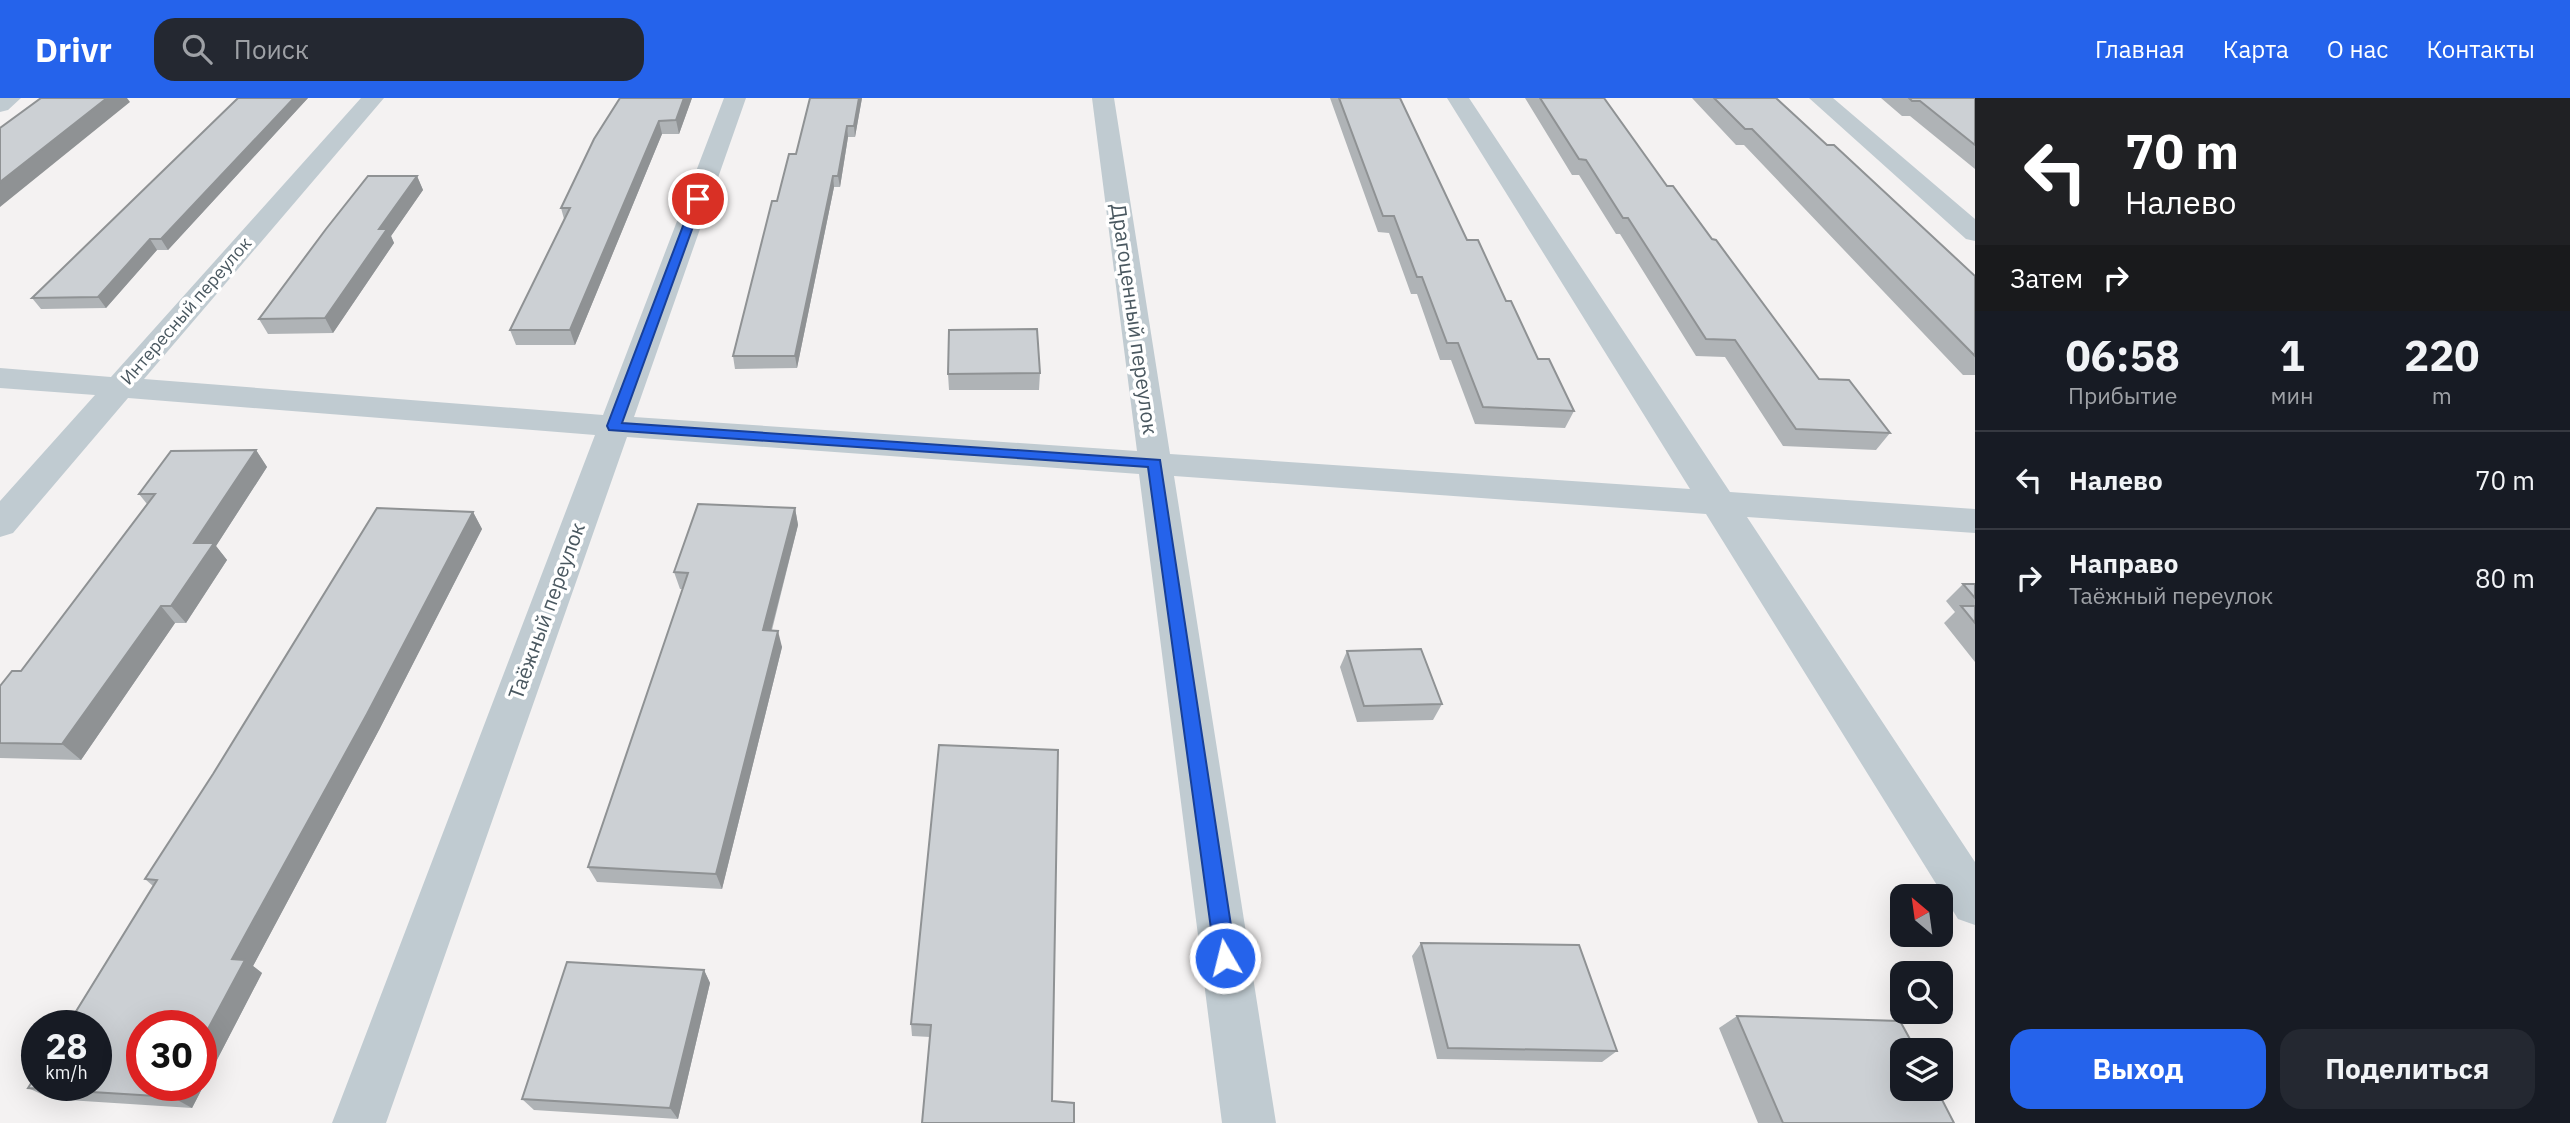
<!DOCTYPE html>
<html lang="ru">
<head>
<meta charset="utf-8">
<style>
	body { margin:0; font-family:"IBM Plex Sans",sans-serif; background:#242831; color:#f1f3f6; height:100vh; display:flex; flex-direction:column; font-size:26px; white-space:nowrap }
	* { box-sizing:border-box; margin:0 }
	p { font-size:23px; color:#9ea1a6 }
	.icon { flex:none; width:38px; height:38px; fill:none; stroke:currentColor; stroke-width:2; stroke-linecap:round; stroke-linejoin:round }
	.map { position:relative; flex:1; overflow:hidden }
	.panel { display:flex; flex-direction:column; background:#171b24; width:595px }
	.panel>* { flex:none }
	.hud { background:#202124; color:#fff; overflow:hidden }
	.needle { width:46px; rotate:331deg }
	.controls { position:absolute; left:1890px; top:786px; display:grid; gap:14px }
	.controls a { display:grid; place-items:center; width:63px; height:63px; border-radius:14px; background:#171b24; box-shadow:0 7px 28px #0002; font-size:35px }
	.speed { position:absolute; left:21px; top:912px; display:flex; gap:14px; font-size:35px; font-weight:700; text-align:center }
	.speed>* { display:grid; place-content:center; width:91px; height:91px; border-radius:50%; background:#171b24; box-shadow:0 7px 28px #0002; line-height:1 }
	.speed small { font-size:18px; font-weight:400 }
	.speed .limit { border:10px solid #d22; background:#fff; color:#111 }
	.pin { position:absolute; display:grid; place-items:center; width:60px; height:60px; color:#fff; margin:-30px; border:4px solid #fff; border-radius:50%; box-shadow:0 2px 7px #0007 }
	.me { position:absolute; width:77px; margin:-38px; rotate:352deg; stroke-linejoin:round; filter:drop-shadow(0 0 5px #0008) }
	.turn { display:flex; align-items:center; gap:24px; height:147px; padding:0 35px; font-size:32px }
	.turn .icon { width:91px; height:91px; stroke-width:2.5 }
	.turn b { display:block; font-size:49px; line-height:60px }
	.then { display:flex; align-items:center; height:66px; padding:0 35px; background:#0003; gap:14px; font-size:26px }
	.eta { display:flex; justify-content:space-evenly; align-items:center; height:119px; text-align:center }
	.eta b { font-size:42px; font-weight:700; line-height:49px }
	.primary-button { display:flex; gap:14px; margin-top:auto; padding:14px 35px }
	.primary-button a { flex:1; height:80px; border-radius:21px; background:#2563eb; color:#fff; font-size:28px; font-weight:700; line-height:80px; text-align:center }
	.primary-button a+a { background:#242831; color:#f1f3f6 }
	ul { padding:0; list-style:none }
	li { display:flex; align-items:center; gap:21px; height:98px; padding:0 35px; border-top:2px solid #363941 }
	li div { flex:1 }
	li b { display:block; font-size:26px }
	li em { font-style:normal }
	header { display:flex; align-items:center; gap:42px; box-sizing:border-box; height:98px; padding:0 35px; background:#2563eb; color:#fff }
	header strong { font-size:33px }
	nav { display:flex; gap:38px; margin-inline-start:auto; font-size:24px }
	.search { width:490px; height:63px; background:#242831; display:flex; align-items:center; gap:18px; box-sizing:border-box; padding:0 24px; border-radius:21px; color:#9ea1a6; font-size:26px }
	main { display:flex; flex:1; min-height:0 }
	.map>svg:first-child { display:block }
</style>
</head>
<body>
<header>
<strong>Drivr</strong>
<div class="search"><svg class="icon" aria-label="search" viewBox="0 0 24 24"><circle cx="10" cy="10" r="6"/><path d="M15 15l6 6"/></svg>Поиск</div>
<nav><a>Главная</a><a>Карта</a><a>О нас</a><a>Контакты</a></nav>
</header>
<main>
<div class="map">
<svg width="1975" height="1025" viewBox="0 0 1975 1025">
	<rect width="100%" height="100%" fill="#f4f2f2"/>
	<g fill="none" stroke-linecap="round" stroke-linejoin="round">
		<path fill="#c0cbd1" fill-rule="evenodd" d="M 0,0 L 21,0 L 8,12 L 0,14 Z
			M 361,0 L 384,0 L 144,281 L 603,317 L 724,0 L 746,0 L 634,319 L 1137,353 L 1092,0 L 1114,0 L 1170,356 L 1690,391 L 1447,0 L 1469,0 L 1730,394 L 1975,411 L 1975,435 L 1747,419 L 1975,764 L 1975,827 L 1958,821 L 1706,416 L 1174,378 L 1276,1025 L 1222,1025 L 1139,376 L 627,339 L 386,1025 L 332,1025 L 595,337 L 128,300 L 13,435 L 0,439 L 0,403 L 95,297 L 0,290 L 0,270 L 111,279 Z
			M 1809,0 L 1833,0 L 1975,121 L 1975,143 L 1966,141 Z"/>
	</g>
	<path fill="#afb3b6" d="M 238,0 L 308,0 L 168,152 L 157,152 L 106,210 L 41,211 L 32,200 Z
		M 620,0 L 692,0 L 679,36 L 662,36 L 575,247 L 516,247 L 510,232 L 564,121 L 561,110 Z
		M 862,0 L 855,39 L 848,39 L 840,89 L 834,89 L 797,270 L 735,271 L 733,258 L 777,103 L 796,56 Z
		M 1330,0 L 1400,0 L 1467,142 L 1506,203 L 1538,261 L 1574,313 L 1565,330 L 1475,326 L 1451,262 L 1440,262 L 1417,196 L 1411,196 L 1389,135 L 1378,134 Z
		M 1525,0 L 1604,0 L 1667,88 L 1712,141 L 1819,281 L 1890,335 L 1876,352 L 1783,348 L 1725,259 L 1696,258 L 1620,136 L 1616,136 L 1579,77 L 1572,77 Z
		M 1692,0 L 1776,0 L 1827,47 L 1975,178 L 1975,277 L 1963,277 L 1744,47 L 1736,47 Z
		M 1881,0 L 1975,0 L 1975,71 L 1910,18 L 1902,18 Z
		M 417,78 L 423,92 L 391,138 L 394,145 L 333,235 L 268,236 L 259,221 Z
		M 1040,275 L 1039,292 L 949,292 L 948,276 Z
		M 256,352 L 267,369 L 216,448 L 227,462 L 186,525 L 175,525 L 81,662 L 0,660 L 0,588 L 21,573 L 147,406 L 139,396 Z
		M 795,410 L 798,427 L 772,532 L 782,549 L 722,791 L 597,784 L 588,769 L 683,491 L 680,491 L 674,474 Z
		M 473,414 L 482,431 L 379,632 L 253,868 L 262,875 L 192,1010 L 52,1001 L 28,990 L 153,788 L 145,781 Z
		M 1963,486 L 1975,486 L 1975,564 L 1944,525 L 1955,514 L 1946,503 Z
		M 1347,553 L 1442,606 L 1433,622 L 1357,624 L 1340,569 Z
		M 939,647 L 1052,1003 L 1074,1025 L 930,939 L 912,938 L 911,926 Z
		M 1421,845 L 1617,953 L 1602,964 L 1437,961 L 1412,858 Z
		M 704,872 L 710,885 L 678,1021 L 534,1012 L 522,1001 Z
		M 1737,918 L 1954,1025 L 1758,1025 L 1719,930 Z"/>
	<path fill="#8f9294" d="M 107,0 L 127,0 L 130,4 L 0,109 L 0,84 Z
		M 294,0 L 308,0 L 168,152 L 161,141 Z
		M 684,0 L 692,0 L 679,36 L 676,22 Z
		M 859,0 L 862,0 L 855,39 L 854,28 Z
		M 659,23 L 662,36 L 575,247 L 570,232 Z
		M 847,28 L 848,39 L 840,89 L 838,78 Z
		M 417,78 L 423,92 L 391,138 L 394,145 L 333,235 L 325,220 L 379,131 Z
		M 833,78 L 834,89 L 797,270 L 795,258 Z
		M 150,141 L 157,152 L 106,210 L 98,199 Z
		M 256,352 L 267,369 L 216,448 L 227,462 L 186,525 L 171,508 L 194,445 Z
		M 795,410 L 798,427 L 767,548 L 763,532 Z
		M 473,414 L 482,431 L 379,632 L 253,868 L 262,875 L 192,1010 L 172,999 L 178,987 L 201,987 L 201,944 L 232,861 Z
		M 161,508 L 175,525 L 81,662 L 62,646 Z
		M 778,533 L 782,549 L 722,791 L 716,776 Z
		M 704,872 L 710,885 L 678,1021 L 670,1010 Z"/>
	<path fill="#ccd0d4" stroke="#8f9294" stroke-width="2" d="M 41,0 L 107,0 L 0,84 L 0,30 Z
		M 238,0 L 294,0 L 161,141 L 150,141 L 98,199 L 32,200 Z
		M 620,0 L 684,0 L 676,22 L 659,23 L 570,232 L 510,232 L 570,110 L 561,110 L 594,41 Z
		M 810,0 L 859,0 L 854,28 L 847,28 L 838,78 L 833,78 L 795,258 L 733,258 L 772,103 L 777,103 L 789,56 L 796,56 Z
		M 1339,0 L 1400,0 L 1467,142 L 1478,142 L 1506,203 L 1511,203 L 1538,261 L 1549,261 L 1574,313 L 1483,309 L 1458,245 L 1447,245 L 1422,179 L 1417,179 L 1394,118 L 1383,118 Z
		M 1540,0 L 1604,0 L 1667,88 L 1673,88 L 1712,141 L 1716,142 L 1819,281 L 1849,282 L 1890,335 L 1796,331 L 1735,242 L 1706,241 L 1628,120 L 1623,120 L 1586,62 L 1579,61 Z
		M 1714,0 L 1776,0 L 1827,47 L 1834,47 L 1975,178 L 1975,258 L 1752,31 L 1745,31 Z
		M 1909,0 L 1975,0 L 1975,47 L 1920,3 L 1912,3 Z
		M 368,78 L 417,78 L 379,131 L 387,131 L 325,220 L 259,221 L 326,131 Z
		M 1037,231 L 1040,275 L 948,276 L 949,232 Z
		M 256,352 L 194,445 L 214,445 L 171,508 L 161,508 L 62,646 L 0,645 L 0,588 L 12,573 L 21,573 L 155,396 L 139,396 L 171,353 Z
		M 698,406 L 795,410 L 763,532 L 778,533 L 716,776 L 588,769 L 688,475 L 674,474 Z
		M 377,410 L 473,414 L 367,616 L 232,861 L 245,862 L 201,944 L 201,928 L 142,928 L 142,987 L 178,987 L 172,999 L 28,990 L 37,976 L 37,987 L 96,987 L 96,928 L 67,928 L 157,782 L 145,781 L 213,676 Z
		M 1963,486 L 1975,486 L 1975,500 Z
		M 1961,508 L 1975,508 L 1975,525 Z
		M 1421,551 L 1442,606 L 1364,608 L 1347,553 Z
		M 939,647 L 1058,652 L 1052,1003 L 1074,1005 L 1074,1025 L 922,1025 L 931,927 L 911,926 Z
		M 1421,845 L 1579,847 L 1617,953 L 1448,950 Z
		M 567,864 L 704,872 L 670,1010 L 522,1001 Z
		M 1737,918 L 1900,923 L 1916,952 L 1902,952 L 1902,990 L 1936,990 L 1954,1025 L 1783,1025 Z"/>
	<path fill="#2563eb" stroke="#184099" stroke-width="2" d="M 694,99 L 703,101 L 622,325 L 1160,362 L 1236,860 L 1233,867 L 1225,870 L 1218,867 L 1215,860 L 1148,369 L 609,332 L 607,328 Z"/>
	<g text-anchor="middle" stroke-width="7" stroke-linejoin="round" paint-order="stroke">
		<g font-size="18" fill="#4a5860" stroke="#fff">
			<text transform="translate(186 213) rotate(-49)" y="6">Интересный переулок</text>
		</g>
		<g font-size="21" fill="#4a5860" stroke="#fff">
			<text transform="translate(1134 221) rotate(82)" y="7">Драгоценный переулок</text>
			<text transform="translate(547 513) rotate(-70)" y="7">Таёжный переулок</text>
		</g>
	</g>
</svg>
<div class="controls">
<a><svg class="needle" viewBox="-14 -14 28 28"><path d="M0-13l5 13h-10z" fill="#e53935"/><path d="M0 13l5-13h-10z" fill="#9ea1a6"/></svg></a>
<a><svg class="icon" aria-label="search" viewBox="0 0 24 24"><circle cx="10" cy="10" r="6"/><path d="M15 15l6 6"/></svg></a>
<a><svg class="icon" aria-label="layers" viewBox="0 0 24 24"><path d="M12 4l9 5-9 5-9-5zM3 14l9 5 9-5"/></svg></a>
</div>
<div class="speed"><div>28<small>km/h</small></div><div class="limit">30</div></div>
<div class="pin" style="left:698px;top:101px;background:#d93025"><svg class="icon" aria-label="arrive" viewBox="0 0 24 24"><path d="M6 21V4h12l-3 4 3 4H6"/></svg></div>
<svg class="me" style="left:1225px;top:860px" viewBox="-20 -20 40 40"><circle r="17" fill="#2563eb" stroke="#fff" stroke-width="3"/><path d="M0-11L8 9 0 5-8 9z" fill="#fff"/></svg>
</div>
<section class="panel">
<div class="hud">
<div class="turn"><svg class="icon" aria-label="left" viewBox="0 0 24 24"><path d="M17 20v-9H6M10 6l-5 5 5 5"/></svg><div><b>70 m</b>Налево</div></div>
<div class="then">Затем<svg class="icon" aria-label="right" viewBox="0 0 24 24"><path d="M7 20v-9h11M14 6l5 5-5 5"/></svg></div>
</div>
<div class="eta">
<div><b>06:58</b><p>Прибытие</p></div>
<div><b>1</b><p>мин</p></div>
<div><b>220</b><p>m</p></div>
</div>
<ul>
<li><svg class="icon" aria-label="left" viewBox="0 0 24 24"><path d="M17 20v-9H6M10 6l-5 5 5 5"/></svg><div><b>Налево</b></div><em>70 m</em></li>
<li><svg class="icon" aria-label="right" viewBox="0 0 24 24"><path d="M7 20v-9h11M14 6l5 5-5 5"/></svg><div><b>Направо</b><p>Таёжный переулок</p></div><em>80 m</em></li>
</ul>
<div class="primary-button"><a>Выход</a><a>Поделиться</a></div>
</section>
</main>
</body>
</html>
